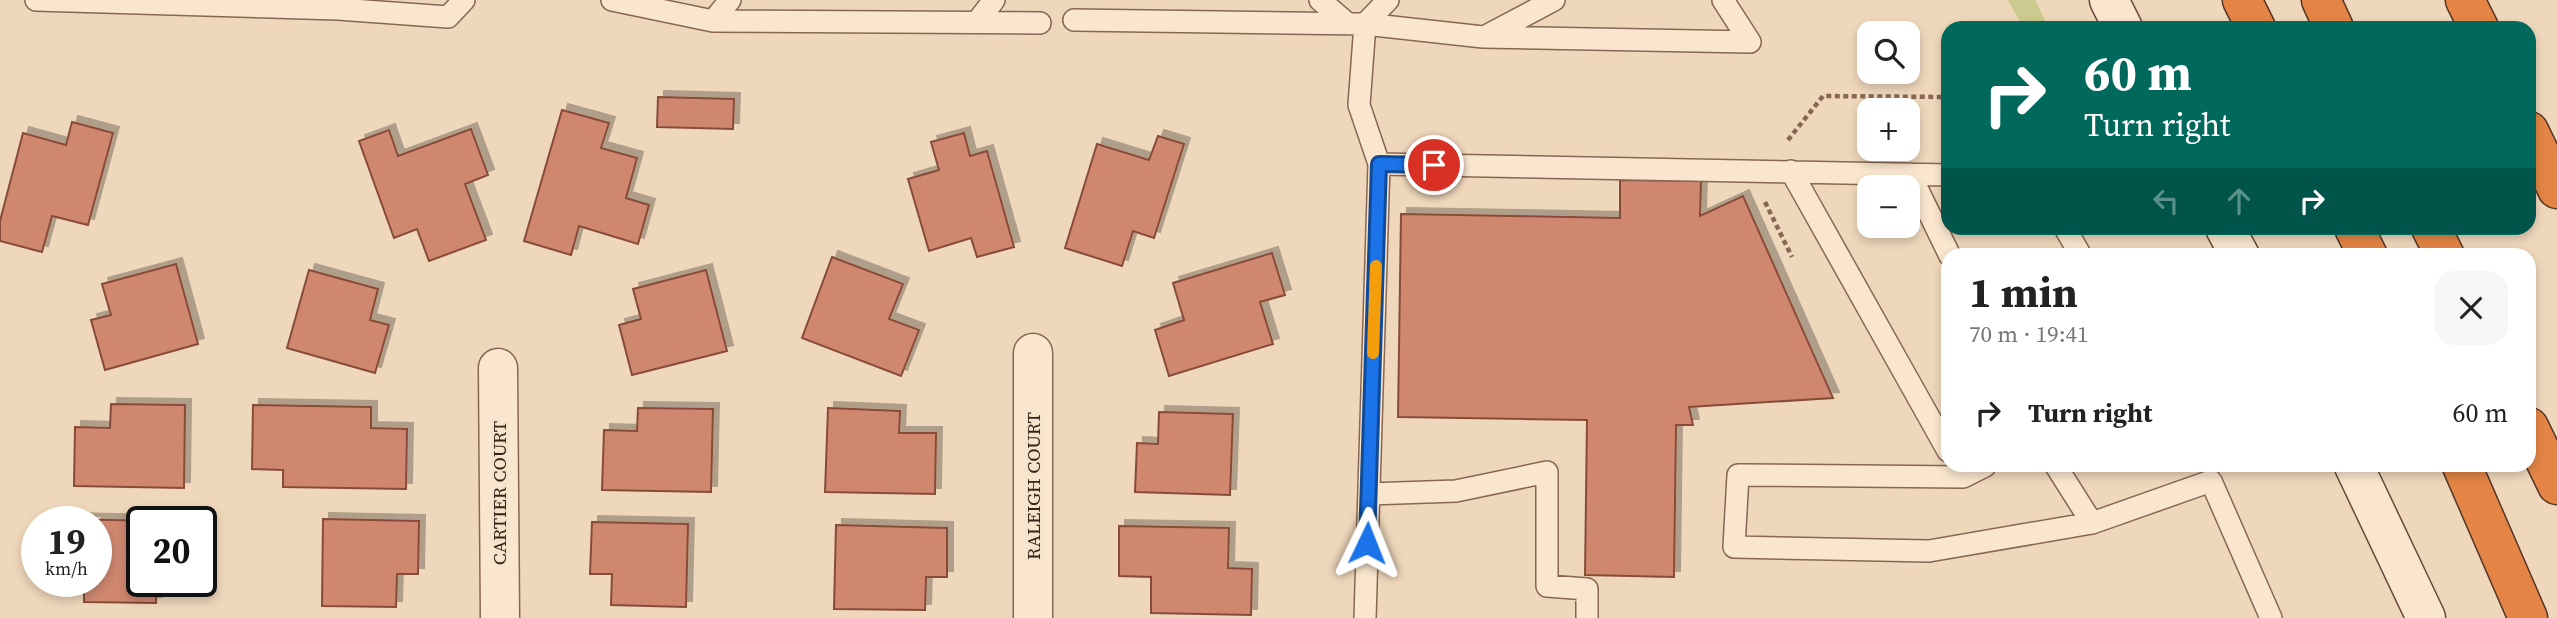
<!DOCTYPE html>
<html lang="en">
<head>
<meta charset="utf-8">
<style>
	body { margin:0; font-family:"Source Serif 4",serif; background:#f6f6f6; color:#222; height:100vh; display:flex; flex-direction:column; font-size:26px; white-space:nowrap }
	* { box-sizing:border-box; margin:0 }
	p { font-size:23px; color:#767676 }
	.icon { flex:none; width:38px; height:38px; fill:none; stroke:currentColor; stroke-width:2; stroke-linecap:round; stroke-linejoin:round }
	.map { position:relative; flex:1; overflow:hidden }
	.sheet { position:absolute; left:1941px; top:248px; width:595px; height:224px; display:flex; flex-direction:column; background:#fff; border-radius:21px; box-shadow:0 4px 10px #0003 }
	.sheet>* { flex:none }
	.banner { position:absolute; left:1941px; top:21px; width:595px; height:214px; border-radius:21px; box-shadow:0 4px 10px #0003; background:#00695c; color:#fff; overflow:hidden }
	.buttons { position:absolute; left:1857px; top:21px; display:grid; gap:14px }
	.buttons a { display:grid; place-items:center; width:63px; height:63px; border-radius:14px; background:#fff; box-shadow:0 4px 10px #0003; font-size:35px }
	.speed { position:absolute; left:21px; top:506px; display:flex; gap:14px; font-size:35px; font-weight:700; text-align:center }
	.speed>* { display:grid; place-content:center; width:91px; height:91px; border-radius:50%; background:#fff; box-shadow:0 4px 10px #0003; line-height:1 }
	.speed small { font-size:18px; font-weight:400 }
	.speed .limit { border:4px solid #111; border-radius:10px; background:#fff; color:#111 }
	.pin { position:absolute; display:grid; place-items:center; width:60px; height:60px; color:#fff; margin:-30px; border:4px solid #fff; border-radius:50%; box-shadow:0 2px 7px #0007 }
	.me { position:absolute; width:77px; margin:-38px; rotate:2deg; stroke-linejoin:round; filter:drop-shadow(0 0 5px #0008) }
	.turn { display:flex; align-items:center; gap:24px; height:147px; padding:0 28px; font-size:32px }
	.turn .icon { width:91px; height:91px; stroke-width:2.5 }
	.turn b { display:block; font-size:49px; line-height:60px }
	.lanes { display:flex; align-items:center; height:66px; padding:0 28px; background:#0003; justify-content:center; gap:35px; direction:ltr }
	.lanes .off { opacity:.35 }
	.round { display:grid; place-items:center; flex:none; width:74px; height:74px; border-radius:21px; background:#f6f6f6 }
	.headline { display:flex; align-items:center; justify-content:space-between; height:119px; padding:0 28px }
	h1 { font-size:42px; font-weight:700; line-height:52px }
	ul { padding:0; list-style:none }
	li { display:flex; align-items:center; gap:21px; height:91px; padding:0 28px }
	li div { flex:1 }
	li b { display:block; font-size:26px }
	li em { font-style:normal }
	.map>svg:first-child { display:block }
</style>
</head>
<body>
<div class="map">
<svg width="2557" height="618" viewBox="0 0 2557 618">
	<defs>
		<filter id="shadow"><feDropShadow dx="6" dy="-6" stdDeviation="0" flood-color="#0004"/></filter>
	</defs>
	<rect width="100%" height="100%" fill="#efd7bb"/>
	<path fill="#cdca8f" d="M 2008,0 L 2035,0 L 2049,28 L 2023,28 Z"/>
	<path fill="#cf876f" stroke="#874c39" stroke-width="2" filter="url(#shadow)" d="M 658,97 L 734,99 L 733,129 L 657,127 Z
		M 562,110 L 609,123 L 601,148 L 637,158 L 626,198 L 649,205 L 638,244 L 579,226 L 571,255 L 524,241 Z
		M 72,122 L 113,133 L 88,225 L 52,216 L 42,252 L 0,241 L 0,221 L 23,133 L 66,145 Z
		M 471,129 L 488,175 L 465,184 L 486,240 L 429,261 L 417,229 L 394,238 L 359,141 L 389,130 L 398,156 Z
		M 964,133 L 970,156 L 987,151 L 1014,247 L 977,257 L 971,238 L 929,251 L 908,179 L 939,170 L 931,142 Z
		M 1158,136 L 1184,144 L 1154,238 L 1133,231 L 1122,266 L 1065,248 L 1097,144 L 1149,160 Z
		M 1620,180 L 1701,181 L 1700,216 L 1743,196 L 1833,398 L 1689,407 L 1693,425 L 1676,425 L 1674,577 L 1585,575 L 1587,420 L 1398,417 L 1401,214 L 1620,218 Z
		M 1272,253 L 1285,295 L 1260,302 L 1273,344 L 1169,376 L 1155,330 L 1184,320 L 1173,283 Z
		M 832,257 L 903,284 L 889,319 L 919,330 L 901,376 L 802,338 Z
		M 176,264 L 198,344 L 105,370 L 91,320 L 111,315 L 102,284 Z
		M 309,270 L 378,289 L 370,320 L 389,325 L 375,373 L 287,348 Z
		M 706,270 L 727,351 L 632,375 L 619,325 L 641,319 L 633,289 Z
		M 111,404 L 185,405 L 184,488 L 74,486 L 75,427 L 110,428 Z
		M 253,405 L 371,407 L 371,428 L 407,429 L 406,489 L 283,487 L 283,470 L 252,469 Z
		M 638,408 L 713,409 L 711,492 L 602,490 L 604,430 L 637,431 Z
		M 828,408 L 900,411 L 899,433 L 936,433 L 935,494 L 825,492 Z
		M 1159,412 L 1233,414 L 1230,495 L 1135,492 L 1137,443 L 1158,444 Z
		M 63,519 L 159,521 L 142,522 L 142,581 L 157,581 L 156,603 L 84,602 L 84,581 L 96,581 L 96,522 L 63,522 Z
		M 323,519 L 419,521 L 418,574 L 397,574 L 396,607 L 322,606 Z
		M 592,522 L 688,524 L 686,607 L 611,605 L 612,574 L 590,574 Z
		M 836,525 L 947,528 L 947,577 L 926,577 L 925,610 L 834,609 Z
		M 1119,526 L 1229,528 L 1228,568 L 1252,569 L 1251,615 L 1151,613 L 1151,577 L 1119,576 Z"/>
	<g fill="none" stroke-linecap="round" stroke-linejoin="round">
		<defs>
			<path id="lane" d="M 36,0 L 338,9 L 448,17 L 464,0
				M 612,0 L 713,21 L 1040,23
				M 1320,0 L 1348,24
				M 1723,0 L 1750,42
				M 1074,20 L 1365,24 L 1359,105 L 1379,164 L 1948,175
				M 713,21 L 730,0
				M 977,22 L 994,0
				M 1365,24 L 1483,37 L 1750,42
				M 1365,24 L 1388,0
				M 1484,37 L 1554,0
				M 1791,171 L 1948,451
				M 1910,174 L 1950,256
				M 2065,228 L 2081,256
				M 1985,466 L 1963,477 L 1738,475 L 1734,547 L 1929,551 L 2092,523
				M 2056,466 L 2092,523 L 2211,481 L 2271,618
				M 1369,494 L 1456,491 L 1547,472 L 1547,586 L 1587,589 L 1587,618
				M 1365,618 L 1379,164"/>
			<path id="street" d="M 1033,353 L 1033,618
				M 498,368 L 500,618"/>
			<path id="secondary" d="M 2109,0 L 2123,28
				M 2225,228 L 2240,256
				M 2354,466 L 2426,618"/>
			<path id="highway" d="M 2242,0 L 2256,28
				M 2321,0 L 2334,28
				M 2465,0 L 2479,28
				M 2529,131 L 2557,189
				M 2354,228 L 2368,256
				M 2431,228 L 2445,256
				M 2529,427 L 2557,485
				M 2462,466 L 2528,618"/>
		</defs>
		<use href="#lane" stroke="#876754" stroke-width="24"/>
		<use href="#street" stroke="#876754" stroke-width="41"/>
		<use href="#secondary" stroke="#684838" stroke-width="41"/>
		<use href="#highway" stroke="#543629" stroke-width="41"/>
		<path stroke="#876754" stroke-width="4.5" stroke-dasharray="5 3.5" stroke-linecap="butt" d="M 1788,140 L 1823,96 L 1948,97
			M 1765,202 L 1792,257"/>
		<use href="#lane" stroke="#fae6ce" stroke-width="21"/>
		<use href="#street" stroke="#fae6ce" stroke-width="38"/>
		<use href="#secondary" stroke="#fae6ce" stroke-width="38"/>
		<use href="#highway" stroke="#e48546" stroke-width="38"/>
	</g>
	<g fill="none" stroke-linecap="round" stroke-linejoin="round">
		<defs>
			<path id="route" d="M 1367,543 L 1379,164 L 1434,165"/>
		</defs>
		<use href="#route" stroke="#114b97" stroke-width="18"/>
		<use href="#route" stroke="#1a73e8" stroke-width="12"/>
		<path stroke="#f59e0b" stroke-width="12" d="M 1373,353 L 1376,266"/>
	</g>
	<g text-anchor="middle" stroke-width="6" stroke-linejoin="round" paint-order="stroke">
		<g font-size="19" fill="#35231a" stroke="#f6e3cb">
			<text transform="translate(1033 486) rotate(-90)" y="7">RALEIGH COURT</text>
			<text transform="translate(499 493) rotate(-90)" y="7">CARTIER COURT</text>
		</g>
	</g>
</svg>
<div class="buttons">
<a><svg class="icon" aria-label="search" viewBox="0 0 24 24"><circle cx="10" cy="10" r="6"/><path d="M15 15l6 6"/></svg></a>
<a>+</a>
<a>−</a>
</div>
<div class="speed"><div>19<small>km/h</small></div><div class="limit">20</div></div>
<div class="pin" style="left:1434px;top:165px;background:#d93025"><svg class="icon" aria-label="arrive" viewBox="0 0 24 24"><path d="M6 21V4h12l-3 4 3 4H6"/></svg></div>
<svg class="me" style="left:1367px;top:543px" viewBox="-20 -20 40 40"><path d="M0-17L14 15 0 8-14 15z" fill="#1a73e8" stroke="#fff" stroke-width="4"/></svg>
<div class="banner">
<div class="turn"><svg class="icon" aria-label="right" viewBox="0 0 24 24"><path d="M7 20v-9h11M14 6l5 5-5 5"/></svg><div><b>60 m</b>Turn right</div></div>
<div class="lanes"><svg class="icon off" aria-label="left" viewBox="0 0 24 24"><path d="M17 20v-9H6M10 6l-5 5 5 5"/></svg><svg class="icon off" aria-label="ahead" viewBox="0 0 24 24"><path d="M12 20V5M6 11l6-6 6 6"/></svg><svg class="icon" aria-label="right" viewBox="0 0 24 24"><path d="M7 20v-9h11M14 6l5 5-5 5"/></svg></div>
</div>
<section class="sheet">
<div class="headline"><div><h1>1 min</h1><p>70 m · 19:41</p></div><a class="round"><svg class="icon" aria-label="close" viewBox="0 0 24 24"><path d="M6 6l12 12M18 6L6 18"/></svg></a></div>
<ul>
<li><svg class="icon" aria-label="right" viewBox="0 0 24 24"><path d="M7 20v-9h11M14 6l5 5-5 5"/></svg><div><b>Turn right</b></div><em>60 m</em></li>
</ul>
</section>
</div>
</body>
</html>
